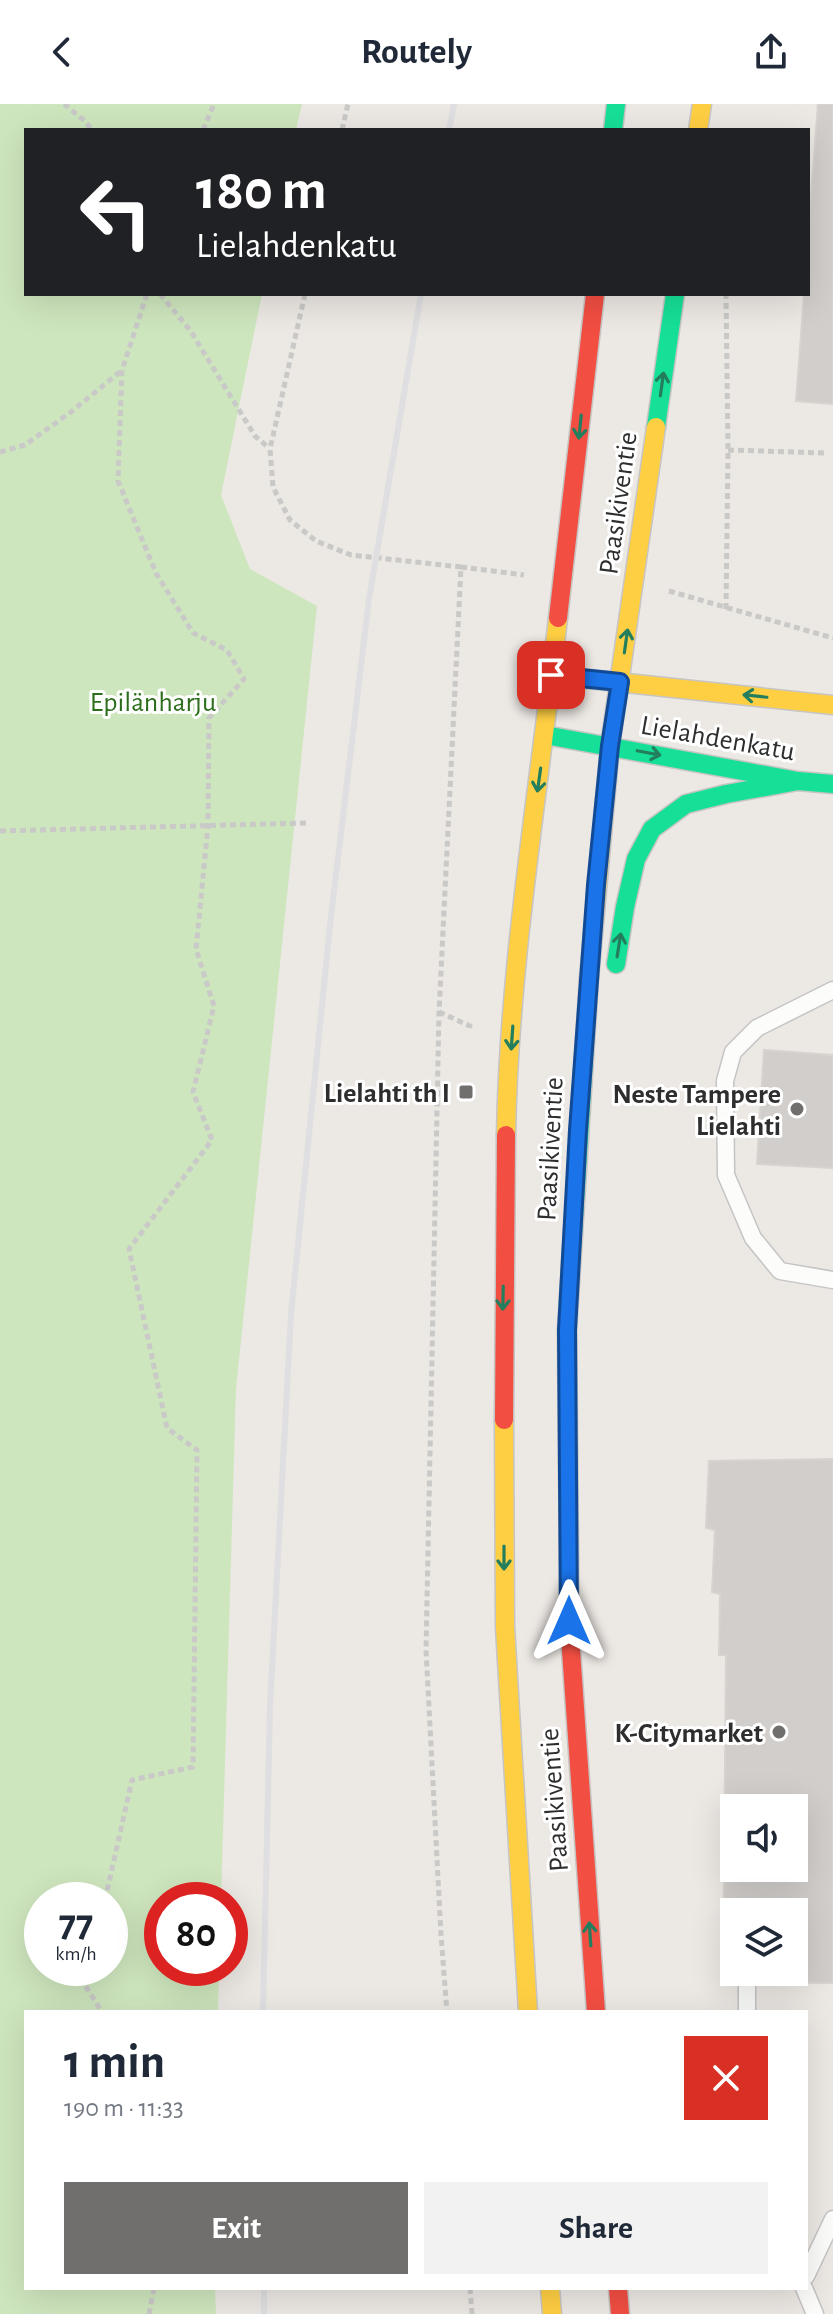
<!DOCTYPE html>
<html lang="en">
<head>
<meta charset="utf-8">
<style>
	body { margin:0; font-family:"Alegreya Sans",sans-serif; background:#f2f2f3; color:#1f2937; height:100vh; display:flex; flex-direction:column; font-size:30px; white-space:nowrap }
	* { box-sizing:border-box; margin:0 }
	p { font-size:26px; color:#747a83 }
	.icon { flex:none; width:44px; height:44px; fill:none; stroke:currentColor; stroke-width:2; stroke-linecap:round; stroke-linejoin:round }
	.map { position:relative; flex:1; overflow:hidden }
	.drawer { position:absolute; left:24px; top:1906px; width:784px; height:280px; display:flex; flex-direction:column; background:#fff; border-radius:0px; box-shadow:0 8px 32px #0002 }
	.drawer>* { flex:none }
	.top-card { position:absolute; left:24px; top:24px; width:786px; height:168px; border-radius:0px; box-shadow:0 8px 32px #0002; background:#202124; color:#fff; overflow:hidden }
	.buttons { position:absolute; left:720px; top:1690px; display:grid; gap:16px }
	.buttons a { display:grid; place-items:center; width:88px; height:88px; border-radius:0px; background:#fff; box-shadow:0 8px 32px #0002; font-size:40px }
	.speed { position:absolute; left:24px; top:1778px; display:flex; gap:16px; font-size:40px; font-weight:700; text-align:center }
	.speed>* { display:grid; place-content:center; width:104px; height:104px; border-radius:50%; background:#fff; box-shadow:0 8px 32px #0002; line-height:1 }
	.speed small { font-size:20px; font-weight:400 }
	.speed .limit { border:12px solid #d22; background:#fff; color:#111 }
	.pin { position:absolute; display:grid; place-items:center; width:68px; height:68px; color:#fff; margin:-34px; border-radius:16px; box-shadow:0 4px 12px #0006 }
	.me { position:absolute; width:88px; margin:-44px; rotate:0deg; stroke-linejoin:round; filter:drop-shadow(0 0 6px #0008) }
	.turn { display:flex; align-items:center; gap:28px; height:168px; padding:0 40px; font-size:36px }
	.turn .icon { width:104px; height:104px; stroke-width:2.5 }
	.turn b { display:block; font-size:56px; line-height:68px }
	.round { display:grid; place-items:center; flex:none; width:84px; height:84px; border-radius:0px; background:#f2f2f3 }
	.headline { display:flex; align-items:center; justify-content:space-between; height:136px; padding:0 40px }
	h1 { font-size:48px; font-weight:700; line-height:60px }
	.cta { display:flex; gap:16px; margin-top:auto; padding:16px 40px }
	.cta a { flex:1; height:92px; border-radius:0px; background:#706f6e; color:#fff; font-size:32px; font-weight:700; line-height:92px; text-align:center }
	.cta a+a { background:#f2f2f3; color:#1f2937 }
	header { display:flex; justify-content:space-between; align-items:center; height:104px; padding:0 40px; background:#fff; font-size:36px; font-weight:700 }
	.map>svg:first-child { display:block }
</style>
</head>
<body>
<header><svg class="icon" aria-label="back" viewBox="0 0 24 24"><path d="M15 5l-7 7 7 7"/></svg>Routely<svg class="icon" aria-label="share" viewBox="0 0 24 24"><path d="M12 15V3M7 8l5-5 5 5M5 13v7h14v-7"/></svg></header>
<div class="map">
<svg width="833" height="2210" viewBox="0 0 833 2210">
	<rect width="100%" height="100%" fill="#ece8e4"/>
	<path fill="#cee6be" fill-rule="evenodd" d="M 0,0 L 302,0 L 296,26 L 26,26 L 26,190 L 262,190 L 221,391 L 250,465 L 317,502 L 236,1285 L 221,1796 L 162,1796 L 162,1864 L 219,1864 L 218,1908 L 26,1908 L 26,2184 L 215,2184 L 216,2210 L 0,2210 ZM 42,1796 L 110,1796 L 110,1864 L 42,1864 Z"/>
	<path fill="#d1cecb" stroke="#d7d4d0" stroke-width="2" fill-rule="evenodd" d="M 818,0 L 833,0 L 833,300 L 796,297 L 804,190 L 808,190 L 808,132 Z
		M 764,946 L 833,951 L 833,1064 L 757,1060 Z
		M 833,1355 L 833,1879 L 723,1878 L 726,1551 L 719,1551 L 720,1490 L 712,1488 L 715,1426 L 706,1424 L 709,1357 ZM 734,1704 L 794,1704 L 794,1764 L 734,1764 ZM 734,1808 L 794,1808 L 794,1868 L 734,1868 Z"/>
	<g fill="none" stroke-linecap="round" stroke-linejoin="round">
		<defs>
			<path id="lane" d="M 833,886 L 757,924 L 733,948 L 725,977 L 726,1071 L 753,1134 L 780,1167 L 833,1176
				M 747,1879 L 747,1908
				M 806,2172 L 833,2115
				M 804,2184 L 815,2210"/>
			<path id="fast" d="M 613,26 L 616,0
				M 656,323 L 675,190
				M 545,631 L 798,677 L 833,680
				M 616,860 L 625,803 L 636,755 L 652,725 L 686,700 L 726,690 L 798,677
				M 569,1456 L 567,1226 L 589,874"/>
			<path id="slow" d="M 698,26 L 702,0
				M 551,571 L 833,601
				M 589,874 L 610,642 L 656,323
				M 506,1031 C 509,858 539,686 558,514
				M 504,1316 L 505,1523 L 528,1908
				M 550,2184 L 552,2210"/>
			<path id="jam" d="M 558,514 L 595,190
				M 504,1316 L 506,1031
				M 569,1456 L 569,1517 L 596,1908
				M 618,2184 L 620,2210"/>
		</defs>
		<use href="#lane" stroke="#c5c4c5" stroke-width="19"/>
		<use href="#fast" stroke="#c6c5c4" stroke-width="21"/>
		<use href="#slow" stroke="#c6c5c4" stroke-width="21"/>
		<use href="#jam" stroke="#c6c5c4" stroke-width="21"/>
		<path stroke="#c9c9c8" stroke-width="5" stroke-dasharray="6 4" stroke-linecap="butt" d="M 64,0 L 85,17 L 92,26
			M 203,26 L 214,0
			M 342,26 L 348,0
			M 160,190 L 190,226 L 255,332 L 269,344
			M 305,190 L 270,345 L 273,383 L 290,416 L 316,437 L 351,451 L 461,463 L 439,908 L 426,1546 L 441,1831 L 447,1908
			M 728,346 L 826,349
			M 0,348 L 25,341 L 71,308 L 121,267
			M 461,463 L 524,471
			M 669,487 L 833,534
			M 726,505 L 728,346 L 726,190
			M 0,727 L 306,719
			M 439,908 L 470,922 L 469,927
			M 105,1796 L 132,1676 L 193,1663 L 197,1346 L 167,1324 L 129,1145 L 212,1036 L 193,988 L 214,902 L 196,845 L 208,722 L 209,614 L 244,575 L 227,546 L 193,529 L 156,469 L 118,377 L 122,266 L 147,190
			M 88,1864 L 83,1878 L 102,1908
			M 470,2184 L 472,2210
			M 149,2210 L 154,2184"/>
		<use href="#lane" stroke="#fcfcfb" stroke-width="16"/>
		<use href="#fast" stroke="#16e098" stroke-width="18"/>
		<use href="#slow" stroke="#ffcf43" stroke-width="18"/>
		<use href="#jam" stroke="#f24e42" stroke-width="18"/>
		<path stroke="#dfdfe1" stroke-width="6" d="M 449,26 L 454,0
			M 263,1908 L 270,1602 L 291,1210 L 330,821 L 369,495 L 421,190
			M 264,2184 L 264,2210"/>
	</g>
	<defs><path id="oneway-shaft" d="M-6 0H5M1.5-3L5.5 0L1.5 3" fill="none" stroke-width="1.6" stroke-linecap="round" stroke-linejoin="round" transform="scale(2)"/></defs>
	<g stroke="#237e5e">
		<use href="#oneway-shaft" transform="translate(662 280) rotate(-82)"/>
		<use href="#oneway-shaft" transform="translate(580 323) rotate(96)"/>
		<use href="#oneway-shaft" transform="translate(626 537) rotate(-82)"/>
		<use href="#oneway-shaft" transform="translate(755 592) rotate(-174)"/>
		<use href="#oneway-shaft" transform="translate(649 649) rotate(11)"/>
		<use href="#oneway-shaft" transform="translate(539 676) rotate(98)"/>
		<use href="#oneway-shaft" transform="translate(619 841) rotate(-81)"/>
		<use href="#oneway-shaft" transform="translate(512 934) rotate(94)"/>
		<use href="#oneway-shaft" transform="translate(503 1194) rotate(91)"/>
		<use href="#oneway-shaft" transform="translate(504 1454) rotate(90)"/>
		<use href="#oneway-shaft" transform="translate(590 1830) rotate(-94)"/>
	</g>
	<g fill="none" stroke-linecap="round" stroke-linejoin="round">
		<defs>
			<path id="route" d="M 551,571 L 620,578 L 610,642 L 596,781 L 578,1026 L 567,1226 L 569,1517"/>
		</defs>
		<use href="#route" stroke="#114b97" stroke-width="20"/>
		<use href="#route" stroke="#1a73e8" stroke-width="14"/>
	</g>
	<g fill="#706f6e" stroke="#fff" stroke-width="3">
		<rect x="458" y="980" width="16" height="16" rx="4"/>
		<circle cx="797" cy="1005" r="8"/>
		<circle cx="779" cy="1628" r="8"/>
	</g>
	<g text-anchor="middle" stroke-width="6" stroke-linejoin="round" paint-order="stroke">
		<g font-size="28" fill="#2e2e2e" stroke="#fff">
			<text transform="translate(617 399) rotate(-82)" y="10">Paasikiventie</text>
			<text transform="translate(718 633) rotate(10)" y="10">Lielahdenkatu</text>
			<text transform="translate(549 1045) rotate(-87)" y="10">Paasikiventie</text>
			<text transform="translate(553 1696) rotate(-94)" y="10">Paasikiventie</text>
		</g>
		<g font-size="28" fill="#2c6e1b" stroke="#fff">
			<text x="153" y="607">Epilänharju</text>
		</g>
		<g font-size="28" font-weight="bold" fill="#2e2e2e" stroke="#fff" text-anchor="end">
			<text x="450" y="998">Lielahti th I</text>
			<text x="781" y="999">Neste Tampere<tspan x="781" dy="32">Lielahti</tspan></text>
			<text x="763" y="1638">K-Citymarket</text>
		</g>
	</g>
</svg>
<div class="buttons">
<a><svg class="icon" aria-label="sound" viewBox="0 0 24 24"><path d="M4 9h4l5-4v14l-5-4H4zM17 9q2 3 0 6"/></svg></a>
<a><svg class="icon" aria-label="layers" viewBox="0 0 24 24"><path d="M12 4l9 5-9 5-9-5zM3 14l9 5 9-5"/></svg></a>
</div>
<div class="speed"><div>77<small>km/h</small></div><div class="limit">80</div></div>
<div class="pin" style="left:551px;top:571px;background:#d93025"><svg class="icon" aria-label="arrive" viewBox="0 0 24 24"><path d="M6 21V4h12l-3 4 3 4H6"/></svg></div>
<svg class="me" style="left:569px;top:1517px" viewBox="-20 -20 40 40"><path d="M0-17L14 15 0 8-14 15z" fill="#1a73e8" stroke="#fff" stroke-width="4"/></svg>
<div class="top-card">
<div class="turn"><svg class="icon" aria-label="left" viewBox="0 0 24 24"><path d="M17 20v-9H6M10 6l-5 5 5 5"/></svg><div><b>180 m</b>Lielahdenkatu</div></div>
</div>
<section class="drawer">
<div class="headline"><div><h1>1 min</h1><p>190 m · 11:33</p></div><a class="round" style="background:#d93025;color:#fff"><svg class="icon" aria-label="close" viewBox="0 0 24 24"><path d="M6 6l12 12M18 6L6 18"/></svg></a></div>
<div class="cta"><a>Exit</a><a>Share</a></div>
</section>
</div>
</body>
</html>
